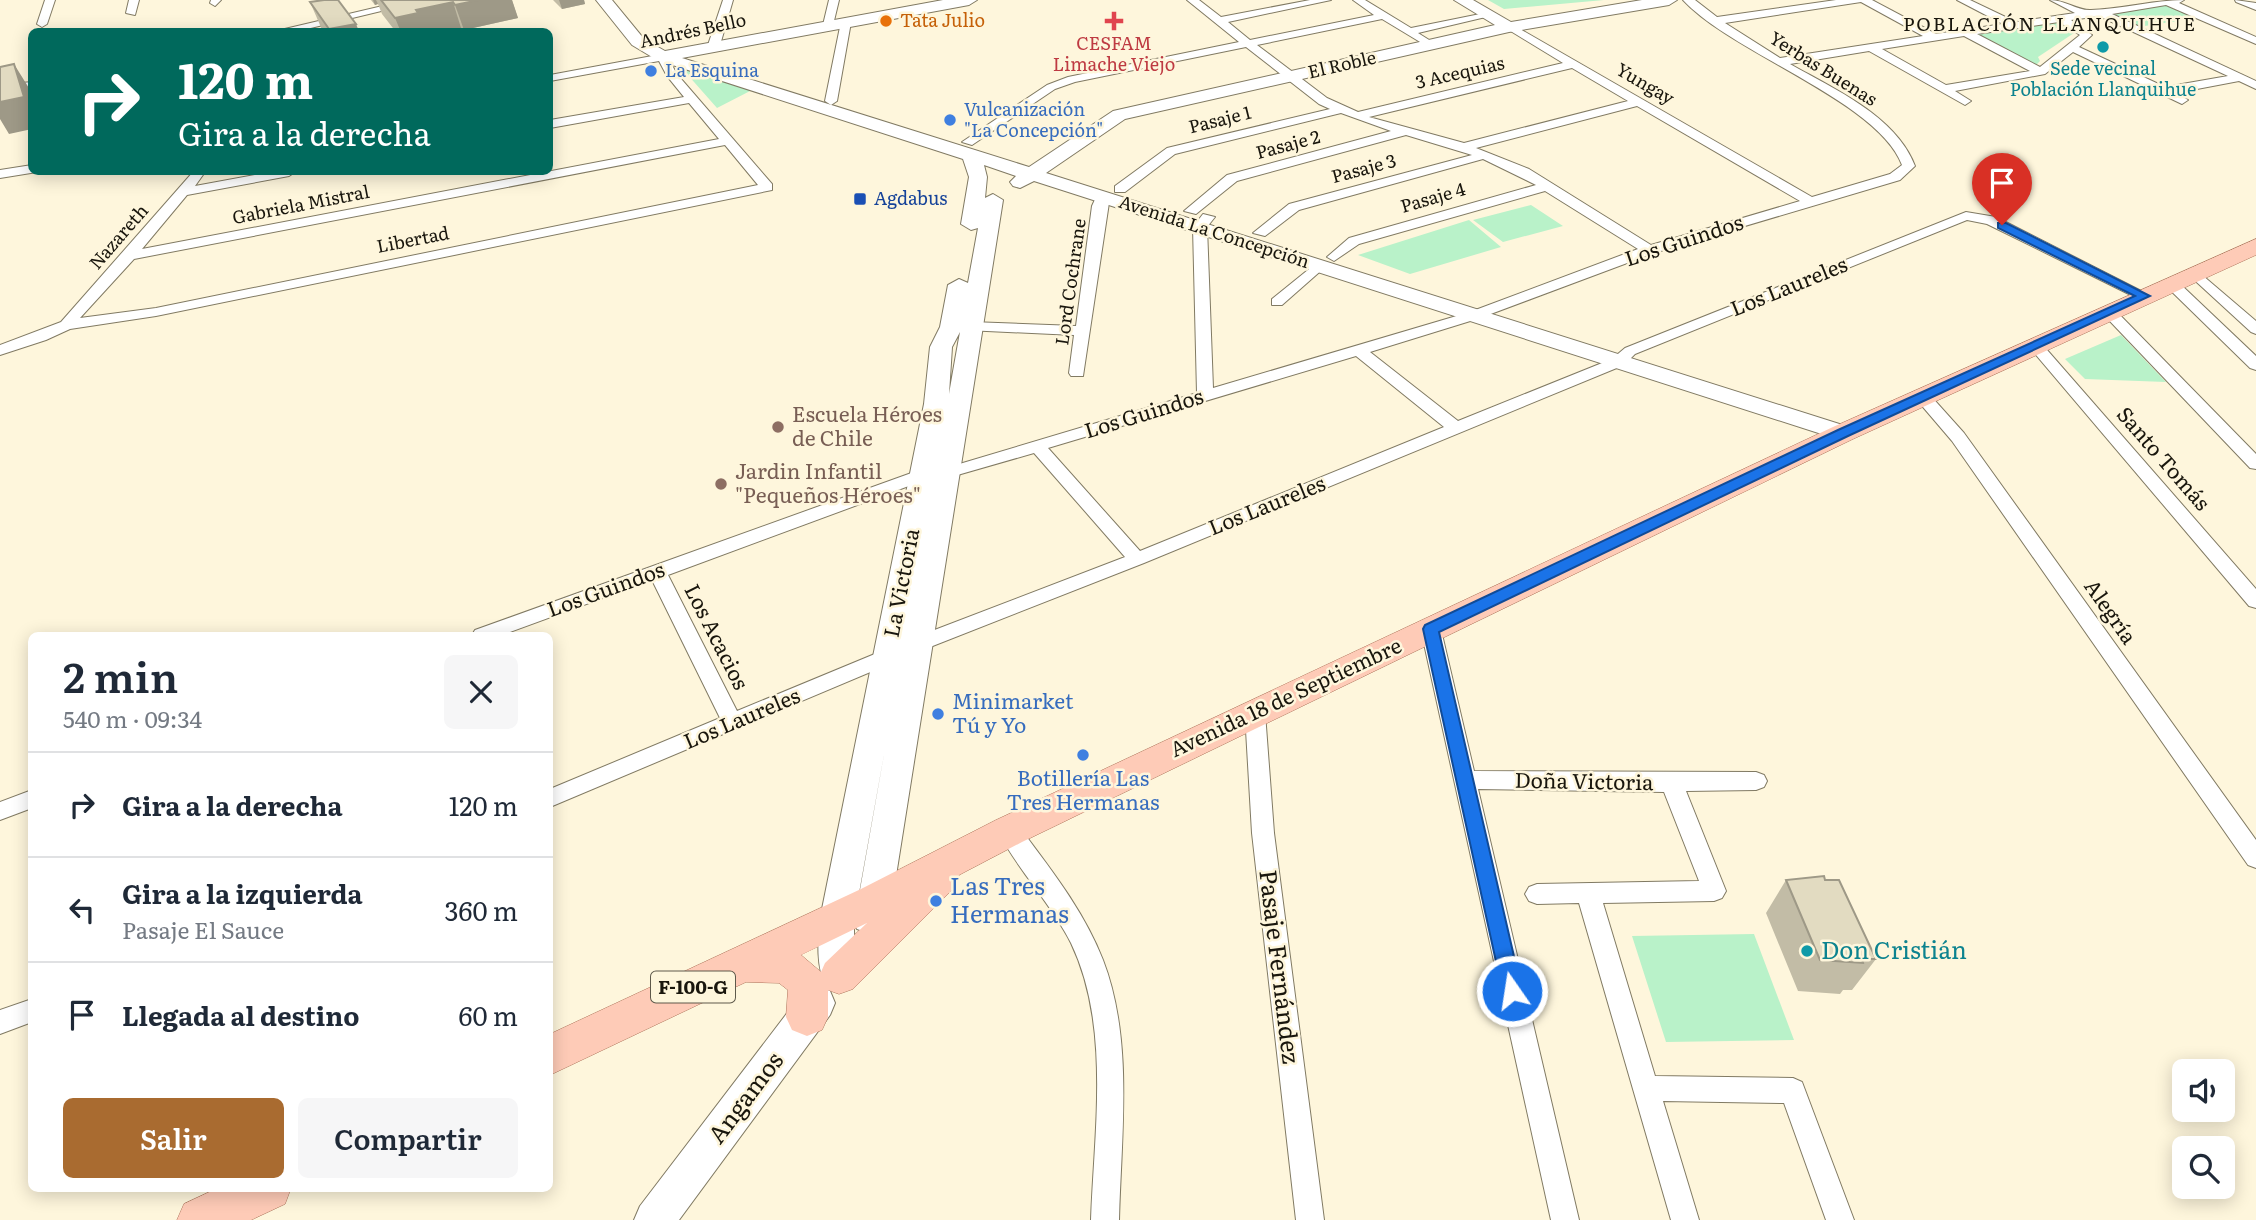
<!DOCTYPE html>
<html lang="es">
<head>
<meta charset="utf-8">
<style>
	body { margin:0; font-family:Literata,serif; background:#f6f6f7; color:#1f2937; height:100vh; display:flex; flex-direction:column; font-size:26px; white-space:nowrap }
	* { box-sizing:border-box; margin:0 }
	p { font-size:23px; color:#747a83 }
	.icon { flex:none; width:38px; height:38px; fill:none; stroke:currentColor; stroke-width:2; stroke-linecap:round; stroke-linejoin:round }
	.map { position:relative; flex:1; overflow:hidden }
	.sheet { position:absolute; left:28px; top:632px; width:525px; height:560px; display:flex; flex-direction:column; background:#fff; border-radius:10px; box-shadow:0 4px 18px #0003 }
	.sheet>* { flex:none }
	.top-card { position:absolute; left:28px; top:28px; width:525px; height:147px; border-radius:10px; box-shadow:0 4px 18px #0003; background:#00695c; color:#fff; overflow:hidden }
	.controls { position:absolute; left:2172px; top:1059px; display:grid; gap:14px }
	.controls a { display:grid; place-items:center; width:63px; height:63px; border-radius:10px; background:#fff; box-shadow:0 4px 18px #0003; font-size:35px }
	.pin { position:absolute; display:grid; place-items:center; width:60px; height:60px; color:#fff; margin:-72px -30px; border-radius:50% 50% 50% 0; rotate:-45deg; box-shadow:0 0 7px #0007 }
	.pin .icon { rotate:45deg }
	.me { position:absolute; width:77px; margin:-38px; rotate:347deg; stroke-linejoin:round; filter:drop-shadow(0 0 5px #0008) }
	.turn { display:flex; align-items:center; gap:24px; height:147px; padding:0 35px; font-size:32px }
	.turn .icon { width:91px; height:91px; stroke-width:2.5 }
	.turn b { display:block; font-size:49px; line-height:60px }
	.round { display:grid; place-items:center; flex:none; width:74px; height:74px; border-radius:10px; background:#f6f6f7 }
	.overview { display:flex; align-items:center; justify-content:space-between; height:119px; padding:0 35px }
	h1 { font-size:42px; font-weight:600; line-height:52px }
	.cta { display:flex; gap:14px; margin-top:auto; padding:14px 35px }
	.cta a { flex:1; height:80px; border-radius:10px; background:#a96b30; color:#fff; font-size:28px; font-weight:600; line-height:80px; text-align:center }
	.cta a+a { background:#f6f6f7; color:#1f2937 }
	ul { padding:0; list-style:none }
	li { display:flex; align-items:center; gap:21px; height:105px; padding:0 35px; border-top:2px solid #e0e1e3 }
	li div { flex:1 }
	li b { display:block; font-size:26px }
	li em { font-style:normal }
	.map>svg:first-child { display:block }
</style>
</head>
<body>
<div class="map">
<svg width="2256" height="1220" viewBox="0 0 2256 1220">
	<rect width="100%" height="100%" fill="#fef6dc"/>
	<path fill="#b9f2c9" d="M 1488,0 L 1604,0 L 1504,9 Z
		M 2165,3 L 2198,18 L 2138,27 L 2106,12 Z
		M 2051,20 L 2077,31 L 2038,57 L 2040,61 L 2035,66 L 1970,32 Z
		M 679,65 L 752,90 L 717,108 Z
		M 1531,205 L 1563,226 L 1503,242 L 1473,220 Z
		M 1469,220 L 1501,247 L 1410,274 L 1358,255 Z
		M 2121,335 L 2166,382 L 2085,379 L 2065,359 Z
		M 1754,934 L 1794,1040 L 1666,1042 L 1632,936 Z"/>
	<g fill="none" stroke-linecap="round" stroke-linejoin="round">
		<defs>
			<path id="street" d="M 45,0 L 55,0 L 47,24 L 42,27 L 37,24 Z
				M 129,0 L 139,0 L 135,15 L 126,13 Z
				M 211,0 L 221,0 L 215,6 L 210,3 Z
				M 408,0 L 427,0 L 294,32 L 272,32 Z
				M 723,0 L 733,0 L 720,45 L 714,48 L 708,45 Z
				M 829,0 L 839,0 L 833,25 L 828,28 L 823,25 Z
				M 1187,0 L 1199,0 L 1221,17 L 1310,0 L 1331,0 L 1228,22 L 1250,40 L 1374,15 L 1353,0 L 1365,0 L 1411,28 L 1490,12 L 1490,16 L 1418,33 L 1434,43 L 1434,47 L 1430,48 L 1382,19 L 1257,45 L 1327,98 L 1358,112 L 1563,63 L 1504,27 L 1513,25 L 1812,197 L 1890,174 L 1902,165 C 1878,101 1733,54 1683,0 L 1695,0 L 1717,17 L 1836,0 L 1872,0 L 1936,34 L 2003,24 L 1957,0 L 1970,0 L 2016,22 L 2075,13 L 2050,0 C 2065,0 2078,11 2091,10 C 2123,9 2153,0 2184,0 L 2179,3 L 2256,37 L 2256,44 L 2166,5 L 2112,14 L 2256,81 L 2256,89 L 2239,81 L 2176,93 L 2188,100 L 2182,104 L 2073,52 L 2045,74 L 1955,91 L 1971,101 L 1965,105 L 1869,51 L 1790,64 C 1834,89 1896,116 1915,166 L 1900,180 L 1654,253 L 1480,318 L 1370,352 L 1458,421 L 1612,359 L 1625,348 L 1966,212 L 1996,217 L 2151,296 L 2144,300 L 2139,299 L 1987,224 L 1967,220 L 1635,354 L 1624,365 L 1144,563 L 925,649 L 550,807 L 550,789 L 720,718 L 652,580 L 502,635 L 472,635 L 475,630 L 917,471 L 946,468 L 1197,393 L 1193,227 L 1203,214 L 1215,217 L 1207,227 L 1213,388 L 1470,312 L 1638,249 L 1545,191 L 1359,244 L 1334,261 L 1327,257 L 1349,238 L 1536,185 L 1483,159 L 1299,210 L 1265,236 L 1253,233 L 1289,204 L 1472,155 L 1406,135 L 1237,181 L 1196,214 L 1184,211 L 1227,175 L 1391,131 L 1341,113 L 1175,154 L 1125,192 L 1115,192 L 1115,186 L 1167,148 L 1330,109 L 1319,104 L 1246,47 L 1075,82 L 1055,89 L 972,145 L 962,142 L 1047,85 L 1068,77 L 1239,42 ZM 1861,2 L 1923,36 L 1780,58 L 1725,23 ZM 2099,16 L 2228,76 L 2165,87 L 2079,47 L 2092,35 L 2071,20 ZM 2059,22 L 2080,35 L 2040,67 L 1977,34 ZM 1964,36 L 2030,71 L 1946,85 L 1882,49 ZM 1572,68 L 1628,101 L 1464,143 L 1369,117 ZM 1637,106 L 1800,201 L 1651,245 L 1529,169 L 1476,148 ZM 1356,356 L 1444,427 L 1140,551 L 1048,448 ZM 1034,453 L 1125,557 L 911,639 L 737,711 L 668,575 L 925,480 L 947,478 Z
				M 2235,0 L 2256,3 L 2256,10 L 2236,2 Z
				M 846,19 L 851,22 L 837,101 L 831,105 L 825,101 L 841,22 Z
				M 663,54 L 667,55 L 676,73 L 772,184 L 772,190 L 156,316 L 70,329 L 46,340 L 0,355 L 0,345 L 61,322 L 193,172 L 205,172 L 195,186 L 271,172 L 295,172 L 289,176 L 187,195 L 142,249 L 719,139 L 689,103 L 550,128 L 550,120 L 684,97 L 667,76 L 659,61 L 550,81 L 550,75 ZM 725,145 L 758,185 L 156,308 L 80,318 L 134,259 Z
				M 32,82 L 32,89 L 0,93 L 0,85 Z
				M 32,165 L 32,172 L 37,172 L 0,178 L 0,170 Z
				M 1103,192 L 1110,196 L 1083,376 L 1071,376 L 1069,373 L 1074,335 L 966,330 L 963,327 L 971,322 L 1076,326 L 1092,206 L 1098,193 Z
				M 1319,261 L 1324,262 L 1324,268 L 1282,305 L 1272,305 L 1272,299 Z
				M 2195,269 L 2256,321 L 2256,334 L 2251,332 L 2190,276 L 2188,273 Z
				M 2172,280 L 2177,281 L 2256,356 L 2256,370 L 2250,368 L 2167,287 L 2165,284 Z
				M 2109,308 L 2114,309 L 2256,454 L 2256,469 L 2250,468 L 2104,315 L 2102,312 Z
				M 2036,341 L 2041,343 L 2256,589 L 2256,608 L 2249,606 L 2031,349 L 2028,346 Z
				M 1923,392 L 1929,394 L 1964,433 L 2256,840 L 2256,868 L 2248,865 L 1952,441 L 1917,400 L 1915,397 Z
				M 1431,623 L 1441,630 L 1474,771 L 1756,772 L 1764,775 L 1767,781 L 1764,787 L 1756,790 L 1686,791 L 1726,891 L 1722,898 L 1714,901 L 1603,903 L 1655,1076 L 1793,1078 L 1802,1082 L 1854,1220 L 1826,1220 L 1784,1103 L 1663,1101 L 1699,1220 L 1671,1220 L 1579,903 L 1537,904 L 1529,901 L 1525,894 L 1529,887 L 1537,884 L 1699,881 L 1664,792 L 1478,789 L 1579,1220 L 1551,1220 L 1421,630 Z
				M 1255,705 L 1262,707 L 1265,713 L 1274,833 L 1324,1220 L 1296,1220 L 1252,833 L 1245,713 L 1248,707 Z
				M 32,790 L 32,808 L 0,820 L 0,802 Z
				M 1009,822 L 1017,824 C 1049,867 1083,909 1103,960 C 1134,1040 1121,1136 1119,1220 L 1091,1220 C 1094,1132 1111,1026 1071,943 C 1051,903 1018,871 998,831 L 1001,824 Z
				M 32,999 L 32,1022 L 0,1034 L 0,1010 Z"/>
			<path id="secondary" d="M 596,0 L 612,0 L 644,39 L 665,51 L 943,0 L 977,0 L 969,5 L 682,58 L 1029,167 L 1113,111 L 1495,25 L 1454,0 L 1473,0 L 1511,22 L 1642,0 L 1677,0 L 1669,5 L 1509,32 L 1125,119 L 1046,173 L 1852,428 L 1855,433 L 1852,438 L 1834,438 L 1034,181 L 1020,188 L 1013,186 L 1010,182 L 1016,176 L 984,165 L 987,177 L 985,198 L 993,194 L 1003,200 L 892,901 L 881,929 L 869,933 L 857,929 L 854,923 C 853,944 860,969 852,987 L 839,992 L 826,987 C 816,966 818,942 820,919 L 924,404 L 930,347 L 940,327 L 948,285 L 959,279 L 968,283 L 978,228 L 971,230 L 961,224 L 969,177 L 963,159 L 657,60 L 632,45 ZM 960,332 L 949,394 L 952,347 ZM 885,749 L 858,901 L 857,904 Z
				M 817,986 L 830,991 L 835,1003 L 830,1015 L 679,1220 L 634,1220 L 640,1206 L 804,991 Z"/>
			<path id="primary" d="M 2256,239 L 2256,255 L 1853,439 L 1022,842 L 959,875 L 954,888 L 853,989 L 839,994 L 828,990 L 828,1017 L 822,1030 L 807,1036 L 792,1030 L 786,1017 L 788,990 L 779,983 L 746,982 L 550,1075 L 550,1034 L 861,889 L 996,820 L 1833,427 ZM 867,923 L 825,963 L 821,972 L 801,955 Z
				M 218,1188 L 291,1188 L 285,1204 L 251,1220 L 177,1220 L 184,1204 Z"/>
		</defs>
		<use href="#street" stroke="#817a63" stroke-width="2"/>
		<use href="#secondary" stroke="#817a63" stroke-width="2"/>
		<use href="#primary" stroke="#ae755c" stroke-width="1"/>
		<use href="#street" fill="#fff" fill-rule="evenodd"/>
		<use href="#secondary" fill="#fff" fill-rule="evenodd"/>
		<use href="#primary" fill="#fecbb7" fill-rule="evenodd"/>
	</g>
	<path fill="#c2bca6" d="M 371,0 L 512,0 L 518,18 L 464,30 L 461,28 L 444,32 L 396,32 L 382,14 L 378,4 L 375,5 Z
		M 553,0 L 584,0 L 585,4 L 562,9 Z
		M 310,2 L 356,24 L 359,32 L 323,32 Z
		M 1786,880 L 1876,959 L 1852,990 L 1843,990 L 1840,994 L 1798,991 L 1766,913 Z"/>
	<path fill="#9e9987" d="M 373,0 L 376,0 L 378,4 L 375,5 Z
		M 479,0 L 512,0 L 518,18 L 464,30 L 455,5 Z
		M 559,0 L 584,0 L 585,4 L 562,9 Z
		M 453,2 L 461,28 L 444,32 L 401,32 L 395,18 L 416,10 Z
		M 356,24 L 359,32 L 330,32 L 329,29 Z
		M 14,64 L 32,93 L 32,129 L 9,134 L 0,119 L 0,102 Z"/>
	<path fill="#e2dbc1" stroke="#9e9987" stroke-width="2" d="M 324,0 L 338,0 L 356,24 L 329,29 L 310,2 Z
		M 381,0 L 479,0 L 455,5 L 453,2 L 416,10 L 418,13 L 395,18 Z
		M 14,64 L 24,97 L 0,102 L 0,67 Z
		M 1824,876 L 1825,880 L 1839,880 L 1876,959 L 1862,959 L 1863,963 L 1820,960 L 1786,880 Z"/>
	<path fill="#1a73e8" stroke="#114b97" stroke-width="2" d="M 1998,223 L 2006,223 L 2150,296 L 1848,436 L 1439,632 L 1522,991 L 1519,998 L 1512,1000 L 1504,998 L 1423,629 L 1425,625 L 1838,430 L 2135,296 L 1998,228 Z"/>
	<circle fill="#e8710a" stroke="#fef6dc" stroke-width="2.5" cx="886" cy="21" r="7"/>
	<path fill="#e0444e" stroke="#fef6dc" stroke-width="2.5" d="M1110.5 10.5h7v7h7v7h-7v7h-7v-7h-7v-7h7z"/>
	<g fill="#0f9aa8" stroke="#fef6dc" stroke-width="2.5">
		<circle cx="2103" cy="47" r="7"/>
		<circle cx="1807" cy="951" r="7"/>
	</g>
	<g fill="#3f7fe0" stroke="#fef6dc" stroke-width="2.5">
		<circle cx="651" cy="71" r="7"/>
		<circle cx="950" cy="120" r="7"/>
		<circle cx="938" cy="714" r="7"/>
		<circle cx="1083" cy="755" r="7"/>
		<circle cx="936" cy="901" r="7"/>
	</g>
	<rect fill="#1a4fb4" stroke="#fef6dc" stroke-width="2.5" x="853" y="192" width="14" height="14" rx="3.5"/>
	<g fill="#8d6e63" stroke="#fef6dc" stroke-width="2.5">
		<circle cx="778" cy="427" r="7"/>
		<circle cx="721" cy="484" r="7"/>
	</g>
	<g text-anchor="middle" stroke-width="5" stroke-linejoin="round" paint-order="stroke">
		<g font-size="18" fill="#c56008" stroke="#fef6dc" text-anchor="start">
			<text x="900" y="27">Tata Julio</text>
		</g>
		<g font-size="18" fill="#19160d" stroke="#fef6dc">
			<text transform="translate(693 31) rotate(-12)" y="6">Andrés Bello</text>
			<text transform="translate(1342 65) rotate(-13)" y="6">El Roble</text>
			<text transform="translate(1823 69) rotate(32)" y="6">Yerbas Buenas</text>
			<text transform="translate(1460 73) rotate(-13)" y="6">3 Acequias</text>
			<text transform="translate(1645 84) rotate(30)" y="6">Yungay</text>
			<text transform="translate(1220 120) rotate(-14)" y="6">Pasaje 1</text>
			<text transform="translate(1288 145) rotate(-15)" y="6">Pasaje 2</text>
			<text transform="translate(1364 169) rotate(-15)" y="6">Pasaje 3</text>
			<text transform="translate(1433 198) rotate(-16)" y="6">Pasaje 4</text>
			<text transform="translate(301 205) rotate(-11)" y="6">Gabriela Mistral</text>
			<text transform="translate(1214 232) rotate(18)" y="6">Avenida La Concepción</text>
			<text transform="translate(119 237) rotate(-49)" y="6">Nazareth</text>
			<text transform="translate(413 240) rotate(-11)" y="6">Libertad</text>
			<text transform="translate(1071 282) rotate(-82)" y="6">Lord Cochrane</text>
		</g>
		<g font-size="18" fill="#be3a42" stroke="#fef6dc">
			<text x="1114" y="50">CESFAM<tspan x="1114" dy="21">Limache Viejo</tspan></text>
		</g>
		<g font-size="18" fill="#0d838f" stroke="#fef6dc">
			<text x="2103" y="75">Sede vecinal<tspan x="2103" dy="21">Población Llanquihue</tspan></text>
		</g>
		<g font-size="18" fill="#366cbe" stroke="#fef6dc" text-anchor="start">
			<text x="665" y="77">La Esquina</text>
			<text x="964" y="116">Vulcanización<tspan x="964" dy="21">"La Concepción"</tspan></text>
		</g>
		<g font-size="18" fill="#164399" stroke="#fef6dc" text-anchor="start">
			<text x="874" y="205">Agdabus</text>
		</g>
		<g font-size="19" letter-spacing="2" fill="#19160d" stroke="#fef6dc">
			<text x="2050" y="31">POBLACIÓN LLANQUIHUE</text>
		</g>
		<rect fill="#fef6dc" stroke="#5e594b" stroke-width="2" x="651" y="971.5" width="84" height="31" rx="5"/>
		<g font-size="19" font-weight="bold" fill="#19160d">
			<text x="693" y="994">F-100-G</text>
		</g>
		<g font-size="21" fill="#19160d" stroke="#fef6dc">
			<text transform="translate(1684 241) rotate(-18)" y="7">Los Guindos</text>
			<text transform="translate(1789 287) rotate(-22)" y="7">Los Laureles</text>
			<text transform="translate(1144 414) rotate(-17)" y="7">Los Guindos</text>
			<text transform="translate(2163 459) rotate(49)" y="7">Santo Tomás</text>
			<text transform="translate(1267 506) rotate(-22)" y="7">Los Laureles</text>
			<text transform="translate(902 583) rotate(-79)" y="7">La Victoria</text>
			<text transform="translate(606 590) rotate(-20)" y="7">Los Guindos</text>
			<text transform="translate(2110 612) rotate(55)" y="7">Alegría</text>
			<text transform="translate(716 637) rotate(63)" y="7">Los Acacios</text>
			<text transform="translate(1286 698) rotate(-25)" y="7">Avenida 18 de Septiembre</text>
			<text transform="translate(742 719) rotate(-23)" y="7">Los Laureles</text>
			<text transform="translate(1584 782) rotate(1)" y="7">Doña Victoria</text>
		</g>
		<g font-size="21" fill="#785e54" stroke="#fef6dc" text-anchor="start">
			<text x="792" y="422">Escuela Héroes<tspan x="792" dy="24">de Chile</tspan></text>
			<text x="735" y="479">Jardin Infantil<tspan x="735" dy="24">"Pequeños Héroes"</tspan></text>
		</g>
		<g font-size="21" fill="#366cbe" stroke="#fef6dc" text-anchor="start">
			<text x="952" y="709">Minimarket<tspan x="952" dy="24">Tú y Yo</tspan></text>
			<text x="1083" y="786" text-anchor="middle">Botillería Las<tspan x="1083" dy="24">Tres Hermanas</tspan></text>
		</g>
		<g font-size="24" fill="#366cbe" stroke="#fef6dc" text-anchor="start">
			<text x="950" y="895">Las Tres<tspan x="950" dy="28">Hermanas</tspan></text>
		</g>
		<g font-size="24" fill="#0d838f" stroke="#fef6dc" text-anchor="start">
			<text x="1821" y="959">Don Cristián</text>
		</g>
		<g font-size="24" fill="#19160d" stroke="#fef6dc">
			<text transform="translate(1279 967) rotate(83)" y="8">Pasaje Fernández</text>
			<text transform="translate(746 1098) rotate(-53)" y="8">Angamos</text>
		</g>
	</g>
</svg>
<div class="controls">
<a><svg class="icon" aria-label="sound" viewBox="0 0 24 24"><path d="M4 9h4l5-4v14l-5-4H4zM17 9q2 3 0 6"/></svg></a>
<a><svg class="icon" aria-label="search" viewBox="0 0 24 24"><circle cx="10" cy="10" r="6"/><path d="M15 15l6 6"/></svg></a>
</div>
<div class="pin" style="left:2002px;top:225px;background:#d93025"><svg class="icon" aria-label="arrive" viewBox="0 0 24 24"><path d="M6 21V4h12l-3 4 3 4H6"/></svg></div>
<svg class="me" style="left:1512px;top:991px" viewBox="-20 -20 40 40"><circle r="17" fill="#1a73e8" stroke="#fff" stroke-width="3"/><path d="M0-11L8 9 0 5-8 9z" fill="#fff"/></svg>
<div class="top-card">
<div class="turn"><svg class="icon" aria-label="right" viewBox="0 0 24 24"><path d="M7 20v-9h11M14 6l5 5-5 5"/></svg><div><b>120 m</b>Gira a la derecha</div></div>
</div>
<section class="sheet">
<div class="overview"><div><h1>2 min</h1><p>540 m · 09:34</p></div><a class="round"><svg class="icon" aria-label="close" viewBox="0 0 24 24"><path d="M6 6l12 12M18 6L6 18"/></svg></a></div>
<ul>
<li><svg class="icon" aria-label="right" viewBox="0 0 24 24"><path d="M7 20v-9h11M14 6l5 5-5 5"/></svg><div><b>Gira a la derecha</b></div><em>120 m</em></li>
<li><svg class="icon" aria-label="left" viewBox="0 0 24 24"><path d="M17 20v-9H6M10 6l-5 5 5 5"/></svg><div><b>Gira a la izquierda</b><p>Pasaje El Sauce</p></div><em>360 m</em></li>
<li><svg class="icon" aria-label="arrive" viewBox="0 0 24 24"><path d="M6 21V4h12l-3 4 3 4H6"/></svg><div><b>Llegada al destino</b></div><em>60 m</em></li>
</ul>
<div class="cta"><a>Salir</a><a>Compartir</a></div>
</section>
</div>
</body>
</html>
